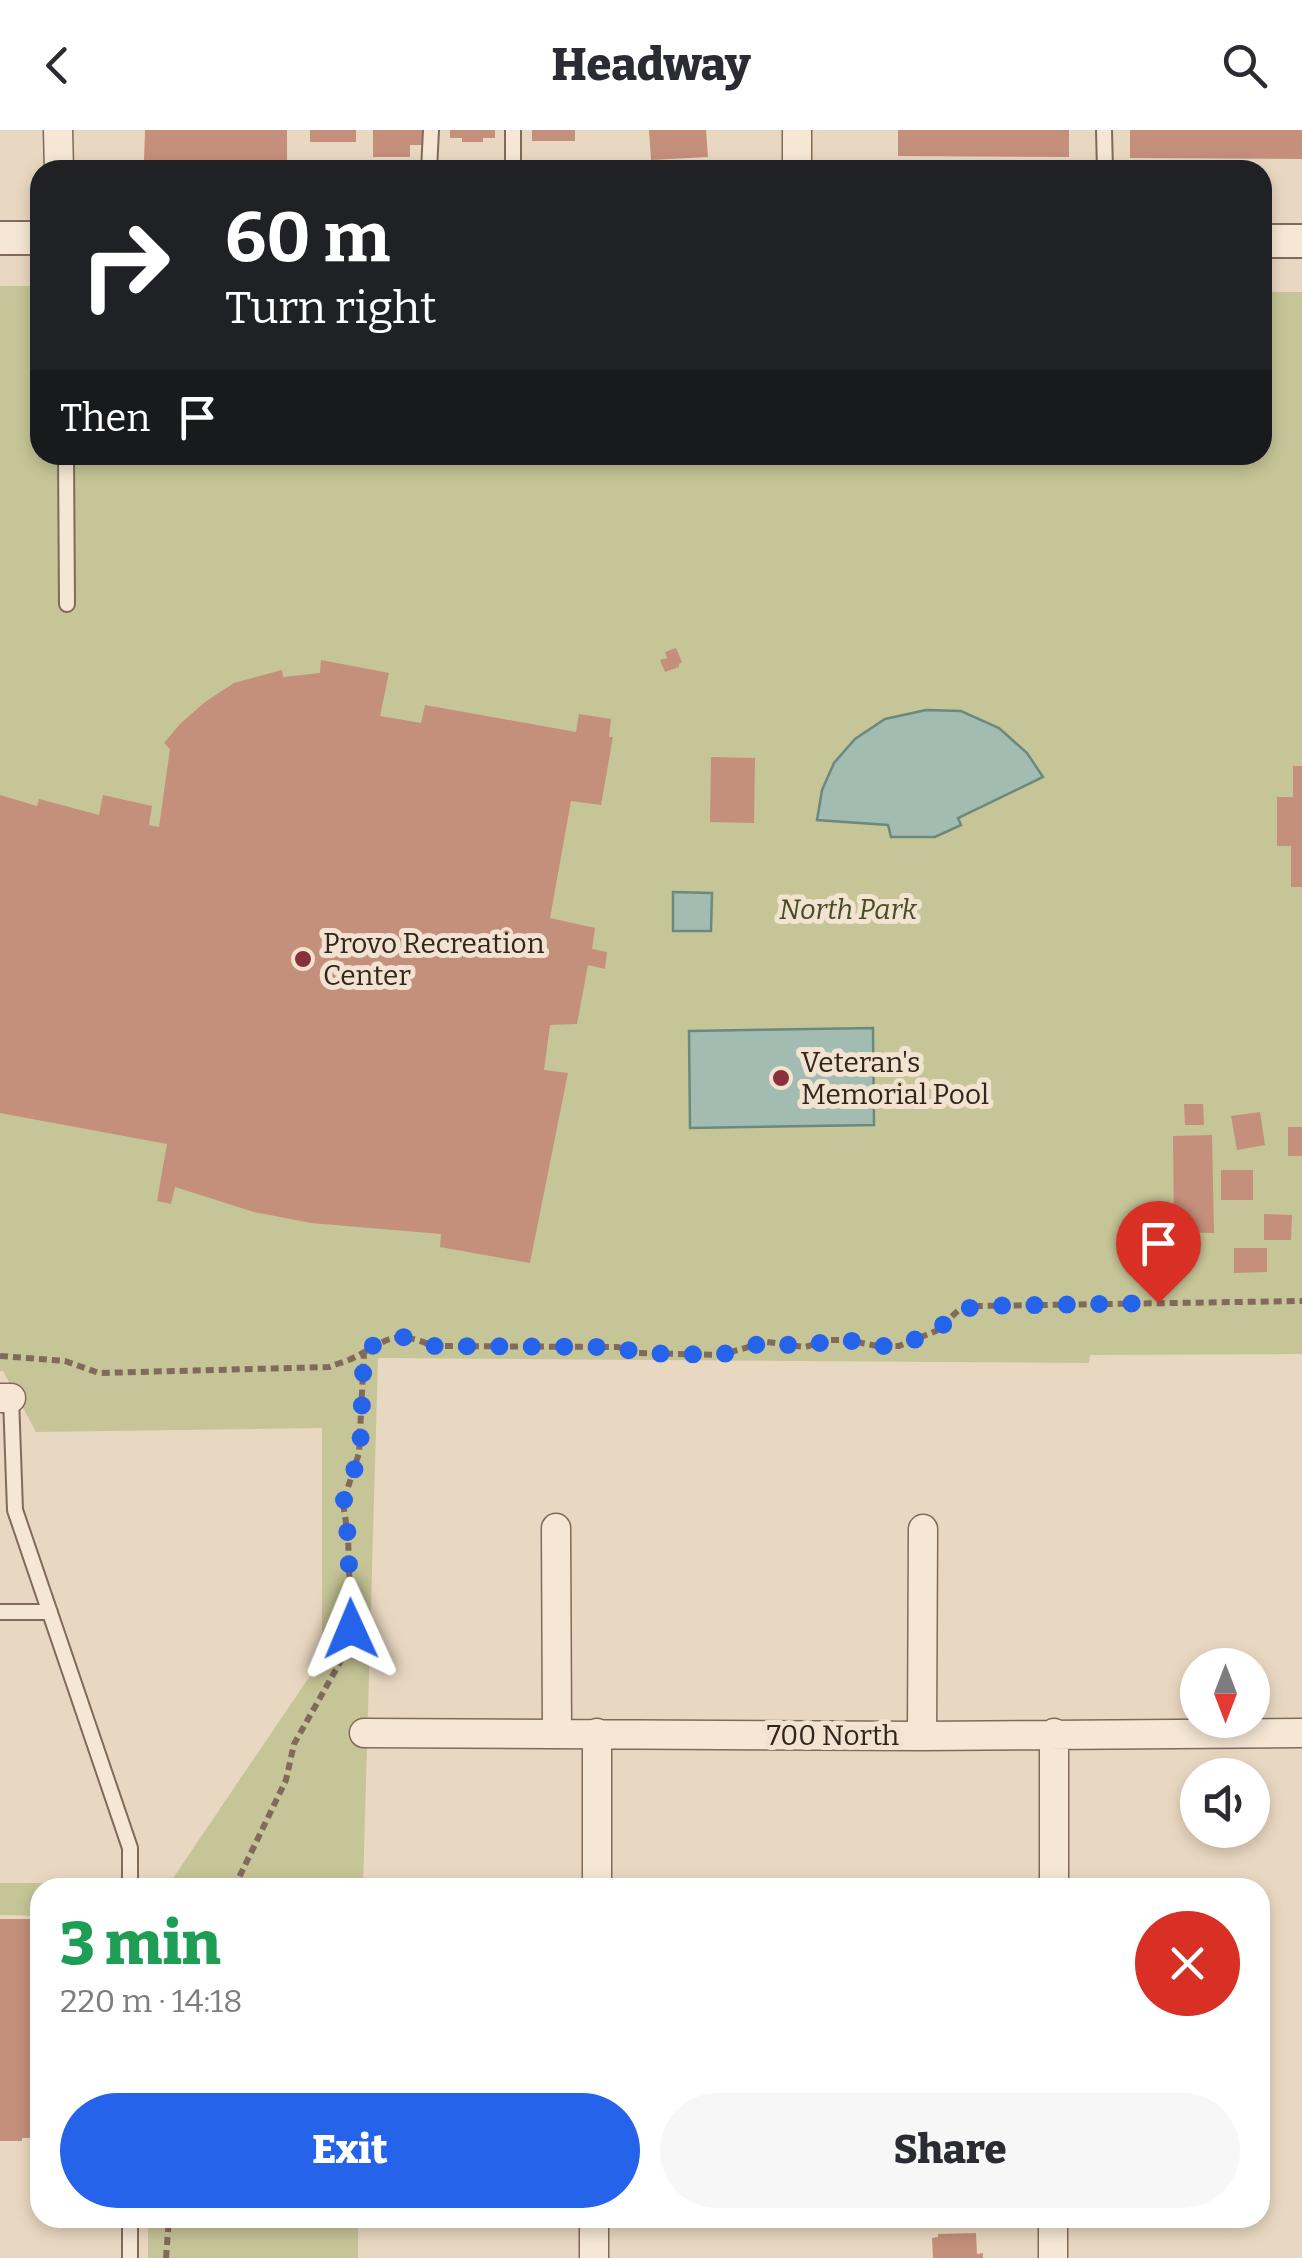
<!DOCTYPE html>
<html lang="en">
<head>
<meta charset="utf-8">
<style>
	body { margin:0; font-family:Bitter,serif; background:#f7f7f7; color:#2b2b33; height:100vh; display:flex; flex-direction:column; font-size:38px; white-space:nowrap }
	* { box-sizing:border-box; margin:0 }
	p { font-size:32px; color:#7c7c81 }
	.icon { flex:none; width:55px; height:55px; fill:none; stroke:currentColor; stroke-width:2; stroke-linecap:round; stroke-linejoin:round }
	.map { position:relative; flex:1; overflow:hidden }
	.sheet { position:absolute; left:30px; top:1748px; width:1240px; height:350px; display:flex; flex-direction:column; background:#fff; border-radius:30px; box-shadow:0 5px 15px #0003 }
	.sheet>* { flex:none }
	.top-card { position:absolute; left:30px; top:30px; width:1242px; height:305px; border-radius:30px; box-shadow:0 5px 15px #0003; background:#202124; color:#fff; overflow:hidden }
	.needle { width:65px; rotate:180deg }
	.controls { position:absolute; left:1180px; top:1518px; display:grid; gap:20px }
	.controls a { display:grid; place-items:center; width:90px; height:90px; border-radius:50%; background:#fff; box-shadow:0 5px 15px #0003; font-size:50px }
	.pin { position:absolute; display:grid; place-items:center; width:85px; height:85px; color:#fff; margin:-102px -42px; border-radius:50% 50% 50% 0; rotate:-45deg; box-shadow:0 0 10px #0007 }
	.pin .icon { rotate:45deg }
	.me { position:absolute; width:110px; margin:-55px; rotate:359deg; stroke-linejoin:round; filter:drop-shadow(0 0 8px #0008) }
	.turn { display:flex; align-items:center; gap:35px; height:210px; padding:0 30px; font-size:45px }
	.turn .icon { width:130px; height:130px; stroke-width:2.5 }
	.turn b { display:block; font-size:70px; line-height:85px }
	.then { display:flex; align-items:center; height:95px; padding:0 30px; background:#0003; gap:20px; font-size:38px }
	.round { display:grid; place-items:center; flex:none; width:105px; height:105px; border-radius:52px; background:#f7f7f7 }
	.head { display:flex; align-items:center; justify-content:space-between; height:170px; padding:0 30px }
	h1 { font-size:60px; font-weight:800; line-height:75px; color:#1e9e55 }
	.action { display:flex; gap:20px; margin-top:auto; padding:20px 30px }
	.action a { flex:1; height:115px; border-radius:60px; background:#2563eb; color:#fff; font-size:40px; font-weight:800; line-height:115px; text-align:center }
	.action a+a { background:#f7f7f7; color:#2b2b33 }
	header { display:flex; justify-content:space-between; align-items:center; height:130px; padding:0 30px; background:#fff; font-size:45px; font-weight:800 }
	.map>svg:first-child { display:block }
</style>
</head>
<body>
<header><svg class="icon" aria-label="back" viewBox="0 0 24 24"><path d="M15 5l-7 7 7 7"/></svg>Headway<svg class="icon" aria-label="search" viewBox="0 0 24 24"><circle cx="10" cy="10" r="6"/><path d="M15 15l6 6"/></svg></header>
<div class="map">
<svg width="1302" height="2128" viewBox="0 0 1302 2128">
	<rect width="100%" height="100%" fill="#e9d8c1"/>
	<path fill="#c6c597" d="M 0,156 L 40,156 L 40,325 L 1262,325 L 1263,162 L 1302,162 L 1302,1224 L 1090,1225 L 1089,1233 L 378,1228 L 363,1758 L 148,1757 L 148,1754 L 169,1754 L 322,1528 L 322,1298 L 36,1302 L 3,1241 L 0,1241 Z
		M 0,1753 L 109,1753 L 109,1757 L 40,1758 L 40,1786 L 0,1785 Z
		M 148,2088 L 358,2088 L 358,2128 L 148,2128 Z"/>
	<path fill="#a3bcb2" stroke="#6c897e" stroke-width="2.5" d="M 926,580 L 961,581 L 999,598 L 1027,623 L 1043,647 L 958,688 L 961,695 L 935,707 L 891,707 L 888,695 L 817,690 L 822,660 L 834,633 L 855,609 L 885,589 Z
		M 673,762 L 712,763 L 711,801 L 673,801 Z
		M 873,898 L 874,995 L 690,998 L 689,901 Z"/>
	<path fill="#c48f7b" d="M 145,0 L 287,0 L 287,32 L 217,31 L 217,37 L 190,37 L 190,31 L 144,31 Z
		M 310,0 L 356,0 L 356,12 L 310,12 Z
		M 373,0 L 422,0 L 422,15 L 410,15 L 410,27 L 373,27 Z
		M 450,0 L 495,0 L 495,8 L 483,8 L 483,12 L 462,12 L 462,8 L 450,8 Z
		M 532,0 L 575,0 L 575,11 L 532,11 Z
		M 649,0 L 706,0 L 708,27 L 651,30 Z
		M 898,0 L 1069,0 L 1069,27 L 898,26 Z
		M 1130,0 L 1302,0 L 1302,29 L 1130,28 Z
		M 676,518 L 682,532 L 679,534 L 679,537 L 665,542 L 660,530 L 667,528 L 665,522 Z
		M 321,530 L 389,543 L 380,586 L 421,593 L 425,575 L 576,602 L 579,584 L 611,589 L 609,607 L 613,607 L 601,675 L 571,671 L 550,788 L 595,798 L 592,819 L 607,822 L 605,839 L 588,835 L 577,894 L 550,895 L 544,940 L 568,943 L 530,1133 L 440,1117 L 441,1104 L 311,1093 L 254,1082 L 175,1057 L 171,1074 L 157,1071 L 167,1014 L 0,983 L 0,665 L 37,676 L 39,669 L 99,685 L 103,665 L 152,676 L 149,695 L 159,697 L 170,619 L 164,613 L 180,594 L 205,572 L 234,553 L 282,540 L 283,547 L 320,543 Z
		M 711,627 L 755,628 L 754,693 L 710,692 Z
		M 1293,636 L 1302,636 L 1302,757 L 1291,757 L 1291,716 L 1277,716 L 1277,667 L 1293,667 Z
		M 1184,974 L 1203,974 L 1204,995 L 1185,995 Z
		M 1260,982 L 1265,1015 L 1237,1020 L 1231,986 Z
		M 1288,997 L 1302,997 L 1302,1026 L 1288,1026 Z
		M 1212,1005 L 1214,1103 L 1174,1102 L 1173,1006 Z
		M 1221,1040 L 1253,1040 L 1253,1070 L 1221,1070 Z
		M 1264,1084 L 1292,1085 L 1291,1110 L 1264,1110 Z
		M 1234,1118 L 1267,1118 L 1267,1142 L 1234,1143 Z
		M 0,1789 L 40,1789 L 40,1880 L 35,1879 L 35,1915 L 40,1915 L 40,2008 L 22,2008 L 22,2011 L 0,2011 Z
		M 976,2103 L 977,2124 L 983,2123 L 983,2128 L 933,2128 L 932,2108 L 938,2107 L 938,2104 Z"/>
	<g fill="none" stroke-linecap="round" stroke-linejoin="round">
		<defs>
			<path id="service" d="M 513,0 L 513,40
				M 1104,0 L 1105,40
				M 429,40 L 431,0
				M 66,325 L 67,474
				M 11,1268 L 15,1380 L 130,1718 L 130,1758
				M 0,1482 L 50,1482
				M 130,2088 L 130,2128"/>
			<path id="minor" d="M 58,0 L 59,40
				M 797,40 L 797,0
				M 0,1268 L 11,1268
				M 556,1398 L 557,1603
				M 364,1603 L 922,1606 L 1302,1603
				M 922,1606 L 923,1399
				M 597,1758 L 597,1603
				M 1054,1758 L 1054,1603
				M 594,2128 L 594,2088
				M 1053,2128 L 1053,2088"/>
			<path id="tertiary" d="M 0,108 L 40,108
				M 1262,111 L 1302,111"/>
		</defs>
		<use href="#service" stroke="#816a5b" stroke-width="18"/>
		<use href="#minor" stroke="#816a5b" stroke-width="31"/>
		<use href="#tertiary" stroke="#816a5b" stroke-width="36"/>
		<path stroke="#816a5b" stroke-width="6" stroke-dasharray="8 5" stroke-linecap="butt" d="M 0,1226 L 65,1231 L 99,1243 L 329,1237 C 336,1234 344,1232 351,1229 C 388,1211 391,1198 433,1216 L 618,1217 L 638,1223 L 720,1225 L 767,1212 L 805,1217 L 831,1210 L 847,1210 L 877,1216 L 899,1216 L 936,1201 L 960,1179 L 979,1176 L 1302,1171
			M 234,1758 L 286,1650 L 294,1614 L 343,1527 L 351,1499 L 348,1406 L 343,1373 L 359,1323 L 364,1222
			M 166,2128 L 169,2088"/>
		<use href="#service" stroke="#f5e7d4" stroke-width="14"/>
		<use href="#minor" stroke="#f5e7d4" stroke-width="28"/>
		<use href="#tertiary" stroke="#f5e7d4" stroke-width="32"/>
	</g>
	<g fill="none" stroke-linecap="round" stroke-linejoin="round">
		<path stroke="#2563eb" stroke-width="18" stroke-dasharray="0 32.4" d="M 351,1499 L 348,1406 L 343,1373 L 360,1323 L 364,1221 C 391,1204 404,1203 433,1216 L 618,1217 L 638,1223 L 720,1225 L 766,1212 L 805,1217 L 831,1210 L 847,1210 L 877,1216 L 899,1216 L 936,1201 L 960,1180 L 979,1176 L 1158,1173"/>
	</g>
	<g fill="#8a303d" stroke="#f1e3d0" stroke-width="4">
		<circle cx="303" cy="829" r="10"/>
		<circle cx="781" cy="948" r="10"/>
	</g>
	<g text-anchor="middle" stroke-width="10" stroke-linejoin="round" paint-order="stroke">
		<g font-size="28" font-style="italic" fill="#484d26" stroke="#f1e3d0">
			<text x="848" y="789">North Park</text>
		</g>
		<g font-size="28" fill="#32251d" stroke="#f1e3d0" text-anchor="start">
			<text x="323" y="823">Provo Recreation<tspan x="323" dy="32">Center</tspan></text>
			<text x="801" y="942">Veteran's<tspan x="801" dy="32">Memorial Pool</tspan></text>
		</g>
		<g font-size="28" fill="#32251d" stroke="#f1e3d0">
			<text x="833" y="1615">700 North</text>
		</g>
	</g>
</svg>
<div class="controls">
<a><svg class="needle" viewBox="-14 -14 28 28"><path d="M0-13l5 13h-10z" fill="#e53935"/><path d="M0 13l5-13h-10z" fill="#7c7c81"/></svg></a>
<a><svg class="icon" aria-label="sound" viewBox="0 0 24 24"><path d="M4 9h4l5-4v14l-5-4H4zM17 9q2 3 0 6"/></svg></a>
</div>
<div class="pin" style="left:1158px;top:1173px;background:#d93025"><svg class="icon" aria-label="arrive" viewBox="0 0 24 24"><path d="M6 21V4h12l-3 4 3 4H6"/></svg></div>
<svg class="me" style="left:351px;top:1499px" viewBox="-20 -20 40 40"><path d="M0-17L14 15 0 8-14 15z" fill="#2563eb" stroke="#fff" stroke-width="4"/></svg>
<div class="top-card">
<div class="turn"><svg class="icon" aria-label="right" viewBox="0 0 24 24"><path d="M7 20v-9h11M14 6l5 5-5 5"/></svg><div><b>60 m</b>Turn right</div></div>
<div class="then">Then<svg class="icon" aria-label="arrive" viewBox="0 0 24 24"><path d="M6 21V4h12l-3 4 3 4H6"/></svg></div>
</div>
<section class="sheet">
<div class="head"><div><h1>3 min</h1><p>220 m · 14:18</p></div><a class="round" style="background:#d93025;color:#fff"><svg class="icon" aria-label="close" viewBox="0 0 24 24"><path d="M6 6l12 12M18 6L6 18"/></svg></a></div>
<div class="action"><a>Exit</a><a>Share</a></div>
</section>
</div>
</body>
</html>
